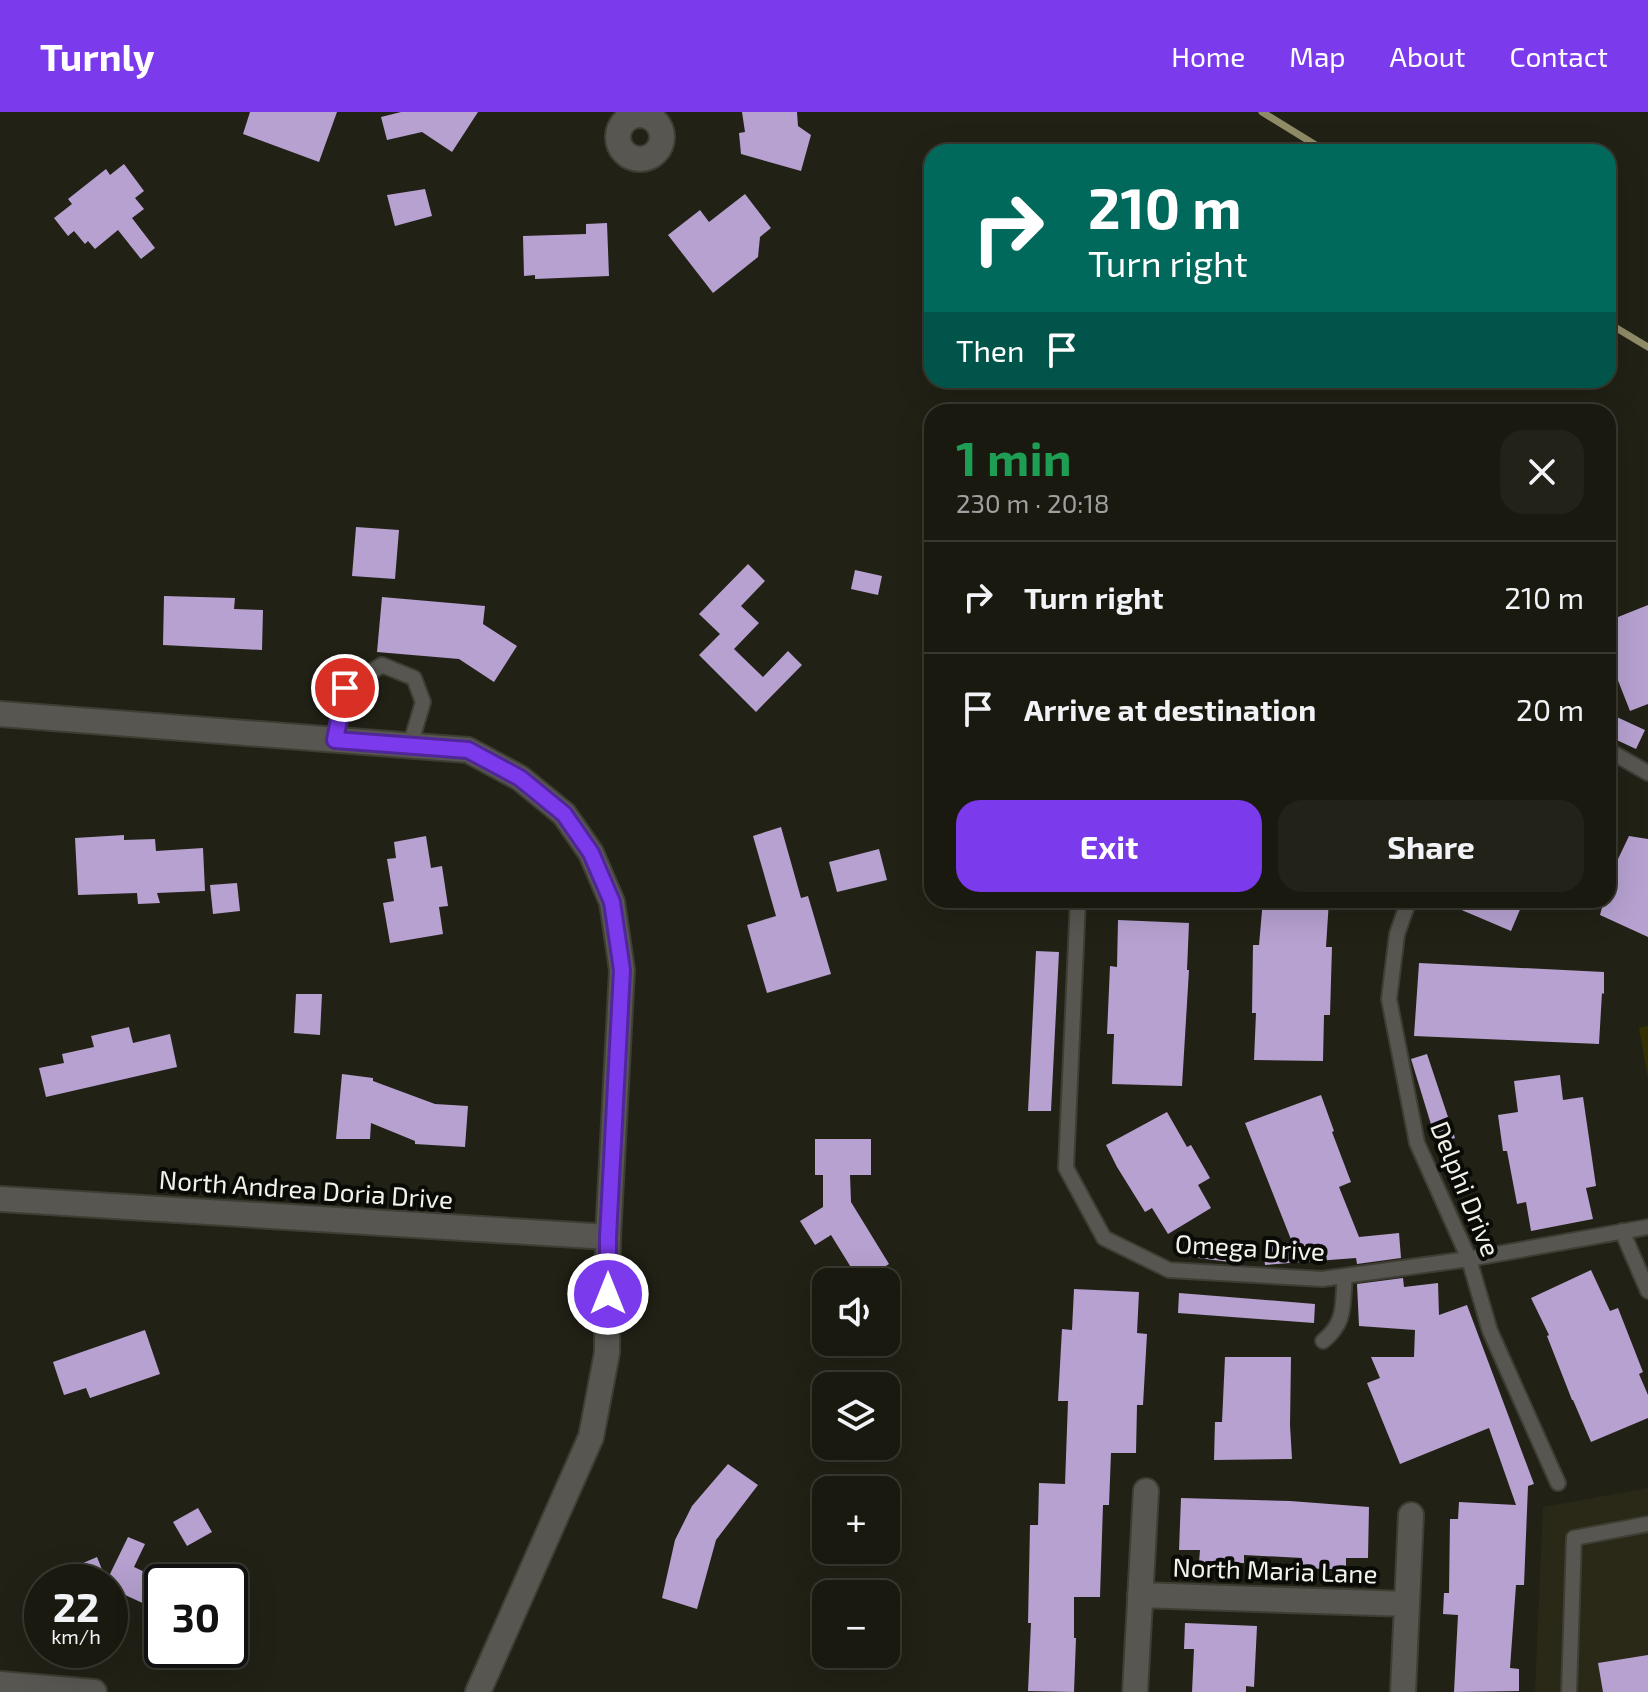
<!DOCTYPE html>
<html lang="en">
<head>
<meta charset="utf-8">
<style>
	body { margin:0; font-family:"Exo 2",sans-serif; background:#232219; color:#f1f3f6; height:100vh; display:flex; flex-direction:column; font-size:30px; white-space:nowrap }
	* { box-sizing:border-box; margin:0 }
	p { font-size:26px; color:#9fa09f }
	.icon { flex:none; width:44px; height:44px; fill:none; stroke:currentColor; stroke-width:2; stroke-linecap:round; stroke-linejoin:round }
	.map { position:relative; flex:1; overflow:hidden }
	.drawer { position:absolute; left:924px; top:292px; width:692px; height:504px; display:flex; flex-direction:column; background:#1a1910; border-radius:24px; box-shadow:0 8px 32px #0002,0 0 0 2px #383830 }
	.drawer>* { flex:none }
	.top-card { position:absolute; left:924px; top:32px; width:692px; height:244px; border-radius:24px; box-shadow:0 8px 32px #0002,0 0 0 2px #383830; background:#00695c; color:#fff; overflow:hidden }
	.controls { position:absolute; left:812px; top:1156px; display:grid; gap:16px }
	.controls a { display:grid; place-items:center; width:88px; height:88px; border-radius:16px; background:#1a1910; box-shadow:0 8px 32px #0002,0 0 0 2px #383830; font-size:40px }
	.speed { position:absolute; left:24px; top:1452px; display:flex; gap:16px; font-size:40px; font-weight:700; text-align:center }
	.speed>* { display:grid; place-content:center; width:104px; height:104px; border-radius:50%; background:#1a1910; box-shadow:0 8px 32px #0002,0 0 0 2px #383830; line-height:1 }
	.speed small { font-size:20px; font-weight:400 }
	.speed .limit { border:4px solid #111; border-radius:12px; background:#fff; color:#111 }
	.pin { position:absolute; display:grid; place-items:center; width:68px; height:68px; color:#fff; margin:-34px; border:4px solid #fff; border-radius:50%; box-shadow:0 2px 8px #0007 }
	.me { position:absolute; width:88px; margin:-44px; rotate:0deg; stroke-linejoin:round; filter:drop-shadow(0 0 6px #0008) }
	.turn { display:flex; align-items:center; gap:28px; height:168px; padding:0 32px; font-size:36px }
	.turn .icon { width:104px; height:104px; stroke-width:2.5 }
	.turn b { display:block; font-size:56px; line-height:68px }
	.then { display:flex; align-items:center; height:76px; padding:0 32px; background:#0003; gap:16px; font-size:30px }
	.round { display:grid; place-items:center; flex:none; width:84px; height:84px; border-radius:24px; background:#232219 }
	.headline { display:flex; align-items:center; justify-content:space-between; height:136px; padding:0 32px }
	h1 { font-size:48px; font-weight:700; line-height:60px; color:#1e9e55 }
	.action { display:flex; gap:16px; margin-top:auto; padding:16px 32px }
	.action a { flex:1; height:92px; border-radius:24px; background:#7c3aed; color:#fff; font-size:32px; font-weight:700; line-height:92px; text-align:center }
	.action a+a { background:#232219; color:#f1f3f6 }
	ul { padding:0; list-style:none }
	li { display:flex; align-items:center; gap:24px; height:112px; padding:0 32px; border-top:2px solid #383830 }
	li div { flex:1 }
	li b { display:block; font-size:30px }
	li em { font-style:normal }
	header { display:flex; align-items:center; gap:48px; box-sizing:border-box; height:112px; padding:0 40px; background:#7c3aed; color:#fff }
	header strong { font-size:38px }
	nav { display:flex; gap:44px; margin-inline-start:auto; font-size:28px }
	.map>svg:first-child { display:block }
</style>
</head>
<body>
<header>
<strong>Turnly</strong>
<nav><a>Home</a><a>Map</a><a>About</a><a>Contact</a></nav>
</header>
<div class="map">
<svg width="1648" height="1580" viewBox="0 0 1648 1580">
	<rect width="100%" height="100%" fill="#222116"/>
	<path fill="#2a2918" d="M 1648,1376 L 1648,1580 L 1535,1580 L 1543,1395 Z"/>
	<path fill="#353000" d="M 1648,914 L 1648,966 L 1639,916 Z"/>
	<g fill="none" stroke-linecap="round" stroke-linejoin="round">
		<path stroke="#908c67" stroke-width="7" d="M 1262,0 L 1327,40
			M 1608,211 L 1648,235"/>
	</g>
	<path fill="#b6a1d0" d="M 250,0 L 337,0 L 319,50 L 243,22 Z
		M 401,0 L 478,0 L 452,40 L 422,20 L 387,28 L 381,5 Z
		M 742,0 L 797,0 L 798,14 L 811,23 L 801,59 L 741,42 L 739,21 L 745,20 Z
		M 124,52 L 144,79 L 135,86 L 144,97 L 132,106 L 155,136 L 141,147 L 118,118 L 95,137 L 88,129 L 85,132 L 74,119 L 68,124 L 54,106 L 72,92 L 68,87 L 106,57 L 110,63 Z
		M 425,77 L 432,104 L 395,114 L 387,83 Z
		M 745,82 L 771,116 L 760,125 L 758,145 L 713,181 L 668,123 L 700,98 L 709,110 Z
		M 607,111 L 609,164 L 535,167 L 535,163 L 524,164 L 523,124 L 586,122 L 586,112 Z
		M 356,415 L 399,418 L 395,467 L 352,464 Z
		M 748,452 L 765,469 L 741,494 L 759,511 L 734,537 L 763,565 L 788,539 L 802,553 L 756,600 L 699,543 L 720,522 L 699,502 Z
		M 855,458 L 882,464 L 878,483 L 851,477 Z
		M 164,484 L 235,486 L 234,497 L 263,498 L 262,538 L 163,533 Z
		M 382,485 L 485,494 L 483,512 L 517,534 L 494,570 L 459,547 L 377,540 Z
		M 1648,493 L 1648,592 L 1630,599 L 1608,543 L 1608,509 Z
		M 1608,601 L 1645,618 L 1636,637 L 1608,624 Z
		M 781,715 L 801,786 L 808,784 L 831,862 L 767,881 L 747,813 L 776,804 L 753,724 Z
		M 124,723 L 124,728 L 155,727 L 156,739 L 203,736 L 205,779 L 157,781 L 160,791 L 138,792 L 137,781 L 78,783 L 75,726 Z
		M 426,724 L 431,756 L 442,754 L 448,794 L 439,795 L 443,822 L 390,831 L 383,791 L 394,789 L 387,747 L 396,746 L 394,730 Z
		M 1629,724 L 1648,727 L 1648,825 L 1600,803 L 1604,788 L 1608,788 L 1608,768 Z
		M 879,737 L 887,768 L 837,780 L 829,750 Z
		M 237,771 L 240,799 L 213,802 L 210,773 Z
		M 1263,788 L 1329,788 L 1326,835 L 1332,835 L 1330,903 L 1324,903 L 1323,949 L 1254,948 L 1256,901 L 1252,901 L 1253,833 L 1259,833 Z
		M 1438,788 L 1524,788 L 1511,819 Z
		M 1118,808 L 1189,811 L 1187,858 L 1189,858 L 1182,974 L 1112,972 L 1114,922 L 1107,922 L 1110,854 L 1117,855 Z
		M 1036,839 L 1059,840 L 1051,999 L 1028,999 Z
		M 1419,851 L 1604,860 L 1604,882 L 1602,881 L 1599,932 L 1414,924 Z
		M 296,882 L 322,882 L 320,923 L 294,921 Z
		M 129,915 L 133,931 L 170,922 L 177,955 L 46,985 L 39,956 L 64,951 L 62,942 L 94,935 L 91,924 Z
		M 1427,942 L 1455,1026 L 1437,1032 L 1411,947 Z
		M 342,962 L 373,966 L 373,969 L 435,992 L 468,994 L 465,1035 L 415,1032 L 415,1029 L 371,1011 L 370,1027 L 336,1027 Z
		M 1560,963 L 1563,988 L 1583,985 L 1596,1074 L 1586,1076 L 1593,1107 L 1531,1119 L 1526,1090 L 1517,1092 L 1507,1039 L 1503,1039 L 1498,1003 L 1518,1000 L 1514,969 Z
		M 1321,983 L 1334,1019 L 1332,1020 L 1351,1070 L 1339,1075 L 1359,1125 L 1399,1121 L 1401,1146 L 1357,1152 L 1356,1146 L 1265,1153 L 1263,1133 L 1292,1130 L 1245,1011 Z
		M 1167,1000 L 1187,1035 L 1191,1033 L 1210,1066 L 1198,1073 L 1211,1096 L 1168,1122 L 1152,1096 L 1145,1100 L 1117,1055 L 1106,1033 Z
		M 815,1027 L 871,1027 L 871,1063 L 850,1063 L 851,1090 L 889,1152 L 860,1170 L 831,1123 L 815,1133 L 800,1109 L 823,1095 L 823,1063 L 815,1063 Z
		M 1193,1126 L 1232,1130 L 1230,1150 L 1190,1145 Z
		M 1591,1158 L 1610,1199 L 1618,1196 L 1643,1260 L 1639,1262 L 1648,1283 L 1648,1306 L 1591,1330 L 1573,1288 L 1572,1288 L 1547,1224 L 1549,1223 L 1531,1186 Z
		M 1403,1166 L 1404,1175 L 1438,1171 L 1439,1203 L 1467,1193 L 1534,1372 L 1528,1374 L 1524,1473 L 1516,1473 L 1510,1556 L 1519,1557 L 1519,1579 L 1454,1580 L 1458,1503 L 1443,1502 L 1444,1481 L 1449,1481 L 1450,1407 L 1458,1407 L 1459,1390 L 1516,1393 L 1489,1316 L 1400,1352 L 1367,1271 L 1380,1266 L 1371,1245 L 1414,1245 L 1415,1218 L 1359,1214 L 1357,1172 Z
		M 1074,1177 L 1139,1180 L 1137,1221 L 1147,1222 L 1143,1293 L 1137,1293 L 1136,1341 L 1111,1341 L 1109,1393 L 1103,1393 L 1100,1485 L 1074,1485 L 1074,1526 L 1076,1526 L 1074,1580 L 1028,1579 L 1031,1511 L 1028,1511 L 1030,1413 L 1038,1413 L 1039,1371 L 1065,1372 L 1068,1289 L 1058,1289 L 1062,1217 L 1072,1218 Z
		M 1179,1181 L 1315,1192 L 1314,1211 L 1178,1201 Z
		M 145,1218 L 160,1262 L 90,1286 L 86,1276 L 64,1283 L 53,1250 Z
		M 1225,1245 L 1291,1245 L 1290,1313 L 1292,1347 L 1214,1348 L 1215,1310 L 1222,1310 Z
		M 728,1352 L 758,1373 L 716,1428 L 697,1497 L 662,1486 L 675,1428 L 692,1394 Z
		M 1181,1386 L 1290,1389 L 1369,1395 L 1368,1446 L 1346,1446 L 1346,1457 L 1325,1457 L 1301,1456 L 1302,1446 L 1244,1443 L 1244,1451 L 1199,1450 L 1200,1438 L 1179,1438 Z
		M 198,1396 L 212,1420 L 187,1434 L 173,1410 Z
		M 128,1425 L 145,1432 L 134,1455 L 162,1468 L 162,1500 L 110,1476 L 110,1462 Z
		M 97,1445 L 107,1470 L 39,1470 Z
		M 1185,1511 L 1257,1514 L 1254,1575 L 1246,1574 L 1246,1580 L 1192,1580 L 1194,1537 L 1184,1537 Z
		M 1648,1543 L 1648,1580 L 1603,1580 L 1598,1551 Z"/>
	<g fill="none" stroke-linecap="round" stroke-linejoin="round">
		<defs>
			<path id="service" d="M 335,628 L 345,576 L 382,553 L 414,566 L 423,590 L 410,634
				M 1608,638 L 1648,661
				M 1078,788 L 1066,1056 L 1104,1126 L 1169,1158 L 1322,1167 L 1469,1147 L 1648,1115
				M 1409,788 L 1397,822 L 1389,887 L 1417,1031 L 1469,1147 L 1490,1219 L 1558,1371
				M 1622,1119 L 1648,1179
				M 1323,1229 C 1347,1210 1342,1191 1345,1164
				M 1569,1580 L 1574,1426 L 1648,1412"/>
			<path id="minor" d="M618 25a22 22 0 1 1 44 0a22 22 0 1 1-44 0Z
				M 0,602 L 468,638 L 520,666 L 564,702 L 591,741 L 612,790 L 622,858 L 608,1125 L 607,1241 L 591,1325 L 478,1580
				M 0,1087 L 608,1125
				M 1140,1483 L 1407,1492
				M 0,1572 L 94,1580
				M 1135,1580 L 1146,1379
				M 1403,1580 L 1411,1403"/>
		</defs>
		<use href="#service" stroke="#3f3e34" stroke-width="18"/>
		<use href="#minor" stroke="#3f3e34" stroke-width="28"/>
		<use href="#service" stroke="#575651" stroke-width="14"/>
		<use href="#minor" stroke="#575651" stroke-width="24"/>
	</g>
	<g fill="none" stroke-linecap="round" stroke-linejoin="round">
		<defs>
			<path id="route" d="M 345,576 L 335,628 L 468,638 L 520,666 L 564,702 L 591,741 L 612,790 L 622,858 L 608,1125 L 608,1182"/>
		</defs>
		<use href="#route" stroke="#51269a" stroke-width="20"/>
		<use href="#route" stroke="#7c3aed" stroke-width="14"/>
	</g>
	<g text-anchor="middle" stroke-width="8" stroke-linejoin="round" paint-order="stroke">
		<g font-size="26" fill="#f2f2eb" stroke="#0a0a06">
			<text transform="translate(1465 1077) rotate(68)" y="9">Delphi Drive</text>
			<text transform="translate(306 1078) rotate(4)" y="9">North Andrea Doria Drive</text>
			<text transform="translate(1250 1136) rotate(3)" y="9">Omega Drive</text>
			<text transform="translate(1275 1459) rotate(2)" y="9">North Maria Lane</text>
		</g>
	</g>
</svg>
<div class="controls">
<a><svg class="icon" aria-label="sound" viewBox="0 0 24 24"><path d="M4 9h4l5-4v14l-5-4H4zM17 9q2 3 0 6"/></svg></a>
<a><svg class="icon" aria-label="layers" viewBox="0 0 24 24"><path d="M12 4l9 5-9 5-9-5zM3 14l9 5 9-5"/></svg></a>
<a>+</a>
<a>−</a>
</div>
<div class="speed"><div>22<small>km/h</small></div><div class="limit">30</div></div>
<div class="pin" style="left:345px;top:576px;background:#d93025"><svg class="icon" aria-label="arrive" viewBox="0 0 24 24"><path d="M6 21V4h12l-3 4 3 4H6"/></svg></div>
<svg class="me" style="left:608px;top:1182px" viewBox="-20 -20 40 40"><circle r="17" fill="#7c3aed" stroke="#fff" stroke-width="3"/><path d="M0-11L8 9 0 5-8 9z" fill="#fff"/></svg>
<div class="top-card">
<div class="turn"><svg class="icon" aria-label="right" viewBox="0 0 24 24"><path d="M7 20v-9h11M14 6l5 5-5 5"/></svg><div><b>210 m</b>Turn right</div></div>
<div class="then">Then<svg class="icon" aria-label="arrive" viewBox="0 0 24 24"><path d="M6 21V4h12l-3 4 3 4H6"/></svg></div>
</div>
<section class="drawer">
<div class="headline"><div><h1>1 min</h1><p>230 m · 20:18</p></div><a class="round"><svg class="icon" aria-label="close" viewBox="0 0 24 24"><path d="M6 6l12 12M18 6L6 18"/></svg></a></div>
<ul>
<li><svg class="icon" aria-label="right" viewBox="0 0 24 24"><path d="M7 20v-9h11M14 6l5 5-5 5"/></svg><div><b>Turn right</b></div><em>210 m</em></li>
<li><svg class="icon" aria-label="arrive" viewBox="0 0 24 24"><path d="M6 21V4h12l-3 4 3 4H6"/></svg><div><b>Arrive at destination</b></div><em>20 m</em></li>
</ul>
<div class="action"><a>Exit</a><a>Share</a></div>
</section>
</div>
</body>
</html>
